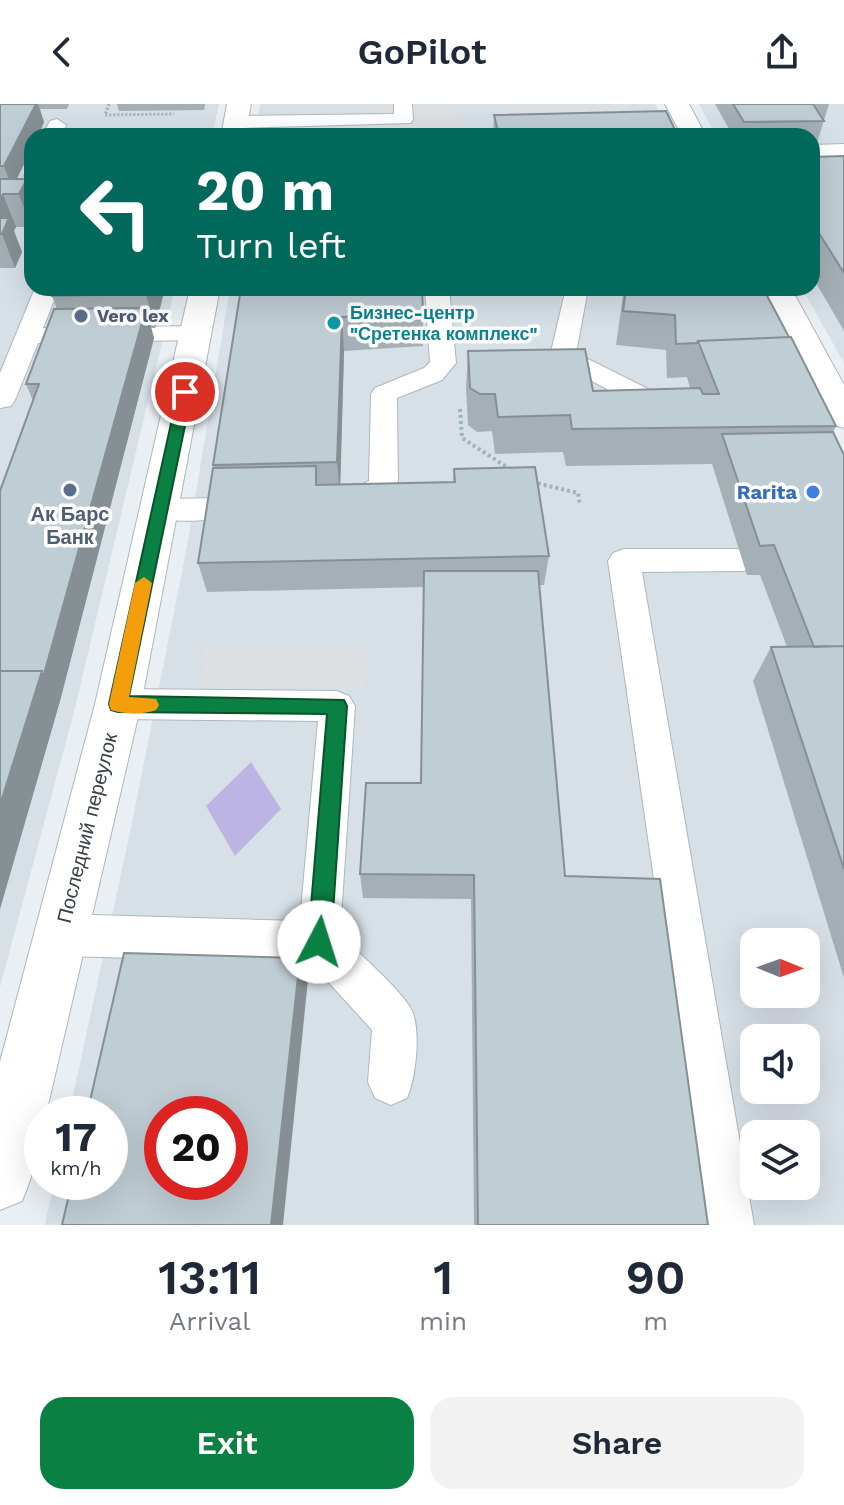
<!DOCTYPE html>
<html lang="en">
<head>
<meta charset="utf-8">
<style>
	body { margin:0; font-family:"Work Sans",sans-serif; background:#f2f2f3; color:#1f2937; height:100vh; display:flex; flex-direction:column; font-size:30px; white-space:nowrap }
	* { box-sizing:border-box; margin:0 }
	p { font-size:26px; color:#747a83 }
	.icon { flex:none; width:44px; height:44px; fill:none; stroke:currentColor; stroke-width:2; stroke-linecap:round; stroke-linejoin:round }
	.map { position:relative; height:1121px; overflow:hidden }
	.panel { display:flex; flex-direction:column; background:#fff; flex:1 }
	.panel>* { flex:none }
	.banner { position:absolute; left:24px; top:24px; width:796px; height:168px; border-radius:24px; box-shadow:0 8px 32px #0002; background:#00695c; color:#fff; overflow:hidden }
	.needle { width:52px; rotate:91deg }
	.buttons { position:absolute; left:740px; top:824px; display:grid; gap:16px }
	.buttons a { display:grid; place-items:center; width:80px; height:80px; border-radius:16px; background:#fff; box-shadow:0 8px 32px #0002; font-size:40px }
	.speed { position:absolute; left:24px; top:992px; display:flex; gap:16px; font-size:40px; font-weight:700; text-align:center }
	.speed>* { display:grid; place-content:center; width:104px; height:104px; border-radius:50%; background:#fff; box-shadow:0 8px 32px #0002; line-height:1 }
	.speed small { font-size:20px; font-weight:400 }
	.speed .limit { border:12px solid #d22; background:#fff; color:#111 }
	.pin { position:absolute; display:grid; place-items:center; width:68px; height:68px; color:#fff; margin:-34px; border:4px solid #fff; border-radius:50%; box-shadow:0 2px 8px #0007 }
	.me { position:absolute; width:88px; margin:-44px; rotate:5deg; stroke-linejoin:round; filter:drop-shadow(0 0 6px #0008) }
	.turn { display:flex; align-items:center; gap:28px; height:168px; padding:0 40px; font-size:36px }
	.turn .icon { width:104px; height:104px; stroke-width:2.5 }
	.turn b { display:block; font-size:56px; line-height:68px }
	.eta { display:flex; justify-content:space-evenly; align-items:center; height:136px; text-align:center }
	.eta b { font-size:48px; font-weight:600; line-height:56px }
	.cta { display:flex; gap:16px; margin-top:auto; padding:16px 40px }
	.cta a { flex:1; height:92px; border-radius:24px; background:#0b8043; color:#fff; font-size:32px; font-weight:600; line-height:92px; text-align:center }
	.cta a+a { background:#f2f2f3; color:#1f2937 }
	header { display:flex; justify-content:space-between; align-items:center; height:104px; padding:0 40px; background:#fff; font-size:36px; font-weight:600 }
	.map>svg:first-child { display:block }
</style>
</head>
<body>
<header><svg class="icon" aria-label="back" viewBox="0 0 24 24"><path d="M15 5l-7 7 7 7"/></svg>GoPilot<svg class="icon" aria-label="share" viewBox="0 0 24 24"><path d="M12 15V3M7 8l5-5 5 5M5 13v7h14v-7"/></svg></header>
<div class="map">
<svg width="844" height="1121" viewBox="0 0 844 1121">
	<rect width="100%" height="100%" fill="#e9eff3"/>
	<path fill="#d7e0e7" fill-rule="evenodd" d="M 0,0 L 219,0 L 212,32 L 32,32 L 32,184 L 175,184 L 74,608 L 0,883 Z
		M 260,0 L 655,0 L 671,32 L 255,32 Z
		M 699,0 L 844,0 L 844,259 L 802,184 L 812,184 L 812,32 L 716,32 Z
		M 230,184 L 748,184 L 844,375 L 844,1121 L 45,1121 L 54,1078 L 110,1078 L 110,1010 L 69,1010 L 131,724 L 186,448 ZM 754,838 L 806,838 L 806,890 L 754,890 ZM 754,934 L 806,934 L 806,986 L 754,986 ZM 162,1010 L 230,1010 L 230,1078 L 162,1078 ZM 754,1030 L 806,1030 L 806,1082 L 754,1082 Z"/>
	<path fill="#bcb5e4" d="M 251,658 L 281,705 L 235,752 L 206,702 Z"/>
	<path fill="#dde0e2" d="M 355,0 L 458,0 L 467,31 L 269,32 L 272,9 L 355,8 Z
		M 501,0 L 629,0 L 634,10 L 505,14 Z
		M 207,542 L 367,543 L 366,583 L 199,582 Z"/>
	<g fill="none" stroke-linecap="round" stroke-linejoin="round">
		<defs>
			<path id="service" d="M 394,0 L 412,0 L 413,15 L 411,19 L 236,24 L 227,18 L 236,12 L 394,10 Z
				M 57,15 L 66,21 L 62,32 L 42,32 L 50,17 Z
				M 844,40 L 844,52 L 812,53 L 812,41 Z
				M 32,68 L 32,95 L 23,99 L 16,97 L 13,93 L 25,70 Z
				M 35,184 L 59,184 L 43,224 L 197,222 L 206,224 L 209,229 L 206,234 L 197,236 L 38,239 L 15,296 L 11,302 L 0,304 L 0,269 Z
				M 425,184 L 449,184 L 456,259 L 442,276 L 397,294 L 398,382 C 388,398 351,414 333,408 L 328,401 L 333,394 L 369,377 L 371,290 L 375,284 L 424,264 L 430,258 Z
				M 566,184 L 593,184 L 587,190 L 576,249 L 676,299 L 679,305 L 676,311 L 666,314 L 656,311 L 554,257 L 550,252 Z
				M 220,394 L 230,397 L 235,404 L 230,411 C 208,418 172,419 150,412 L 145,405 L 150,398 L 160,395 Z
				M 624,445 L 743,445 L 754,448 L 759,456 L 754,464 L 743,467 L 642,468 L 754,1121 L 704,1121 L 608,457 L 613,449 Z
				M 118,585 L 337,587 L 349,592 L 355,602 L 340,830 C 360,851 395,880 410,903 C 422,922 416,974 407,994 L 391,1001 L 375,994 L 368,978 L 372,926 L 310,858 L 60,852 L 45,846 L 39,831 L 45,816 L 60,810 L 300,817 L 318,617 L 118,615 L 106,610 L 100,600 L 106,590 Z"/>
			<path id="minor" d="M 227,0 L 251,0 L 245,32 L 221,32 Z
				M 665,0 L 689,0 L 706,32 L 682,32 Z
				M 190,184 L 220,184 L 141,600 L 46,1010 L 42,1010 C 42,1040 34,1069 22,1097 L 0,1106 L 0,958 L 95,600 Z
				M 761,184 L 791,184 L 844,281 L 844,324 L 832,321 L 826,313 Z"/>
		</defs>
		<use href="#service" stroke="#acb7be" stroke-width="2"/>
		<use href="#minor" stroke="#acb7be" stroke-width="2"/>
		<path stroke="#9eb3be" stroke-width="3" stroke-dasharray="2 2" stroke-linecap="butt" d="M 109,0 L 105,11 L 174,10"/>
		<path stroke="#9eb3be" stroke-width="4" stroke-dasharray="3 3" stroke-linecap="butt" d="M 460,305 L 462,334 L 513,367
			M 532,378 L 578,389 L 580,401"/>
		<use href="#service" fill="#fff" fill-rule="evenodd"/>
		<use href="#minor" fill="#fff" fill-rule="evenodd"/>
	</g>
	<path fill="#a4b0b6" d="M 0,0 L 69,0 L 67,5 L 40,5 L 44,18 L 38,32 L 32,32 L 32,44 L 17,75 L 32,89 L 32,122 L 31,123 L 16,123 L 14,127 L 22,148 L 15,164 L 0,164 Z
		M 117,0 L 205,0 L 204,6 L 119,7 Z
		M 715,0 L 829,0 L 817,39 L 812,39 L 812,32 L 733,32 Z
		M 494,11 L 678,32 L 493,32 Z
		M 844,52 L 844,227 L 812,172 L 812,53 Z
		M 55,184 L 165,184 L 155,224 L 151,224 L 154,234 L 60,597 L 0,805 L 0,387 L 33,297 L 26,280 L 57,205 L 52,192 Z
		M 241,184 L 423,208 L 423,242 L 344,247 L 340,380 L 453,378 L 454,365 L 549,452 L 544,481 L 539,481 L 565,772 L 708,1121 L 474,1121 L 471,795 L 363,794 L 360,770 L 421,679 L 424,483 L 207,488 L 198,459 Z
		M 624,184 L 763,184 L 836,322 L 833,328 L 844,351 L 844,874 L 753,577 L 771,543 L 787,543 L 760,471 L 747,471 L 712,360 L 566,362 L 563,348 L 495,350 L 492,327 L 477,328 L 468,321 L 466,284 L 468,247 L 593,287 L 690,284 L 687,273 L 667,274 L 666,246 L 616,241 Z"/>
	<path fill="#869094" d="M 36,0 L 38,0 L 44,18 L 38,32 L 32,32 L 32,44 L 12,84 L 4,62 Z
		M 27,75 L 32,89 L 31,123 L 19,90 Z
		M 3,90 L 16,123 L 14,127 L 22,148 L 15,164 L 2,130 L 0,130 L 0,97 Z
		M 147,184 L 165,184 L 155,224 L 146,190 Z
		M 146,204 L 154,234 L 60,597 L 0,805 L 0,701 Z
		M 342,213 L 344,247 L 340,392 L 337,358 Z
		M 300,854 L 308,876 L 283,1121 L 271,1121 Z"/>
	<path fill="#bfcdd4" stroke="#869094" stroke-width="2" fill-rule="evenodd" d="M 0,0 L 36,0 L 4,62 L 0,62 Z
		M 733,0 L 813,0 L 824,17 L 744,18 Z
		M 666,7 L 678,32 L 499,32 L 494,11 Z
		M 844,52 L 844,169 L 812,118 L 812,53 Z
		M 0,75 L 27,75 L 19,90 L 3,90 L 0,97 Z
		M 0,114 L 9,114 L 2,130 L 0,130 Z
		M 55,184 L 147,184 L 146,190 L 52,192 Z
		M 241,184 L 422,184 L 423,208 L 342,213 L 337,358 L 213,361 Z
		M 626,184 L 763,184 L 789,233 L 698,237 L 697,239 L 676,240 L 675,211 L 623,207 Z
		M 146,204 L 44,570 L 41,570 L 42,567 L 0,567 L 0,387 L 39,280 L 26,280 L 54,205 Z
		M 791,233 L 836,322 L 572,325 L 570,311 L 498,313 L 495,290 L 480,290 L 470,284 L 468,247 L 585,245 L 593,287 L 700,284 L 703,290 L 719,290 L 698,237 Z
		M 833,328 L 844,351 L 844,542 L 814,543 L 774,441 L 760,442 L 722,330 Z
		M 316,362 L 316,381 L 455,378 L 454,365 L 535,363 L 549,452 L 198,459 L 213,364 Z
		M 424,467 L 538,467 L 565,772 L 660,775 L 708,1121 L 478,1121 L 474,771 L 360,770 L 366,679 L 421,679 Z
		M 844,542 L 844,765 L 771,543 Z
		M 0,567 L 42,567 L 0,701 Z
		M 124,849 L 300,854 L 271,1121 L 62,1121 L 72,1078 L 110,1078 L 110,1010 L 87,1010 ZM 162,1010 L 230,1010 L 230,1078 L 162,1078 Z"/>
	<path fill="#0b8043" stroke="#07532c" stroke-width="2" d="M 185,283 L 192,288 L 129,592 L 344,596 L 347,602 L 331,838 L 327,846 L 319,849 L 311,846 L 308,838 L 327,610 L 118,608 L 111,606 L 109,600 L 178,288 Z"/>
	<path fill="#f59e0b" d="M 144,473 L 152,479 L 129,593 L 156,595 L 159,601 L 156,606 C 143,611 124,610 111,606 L 109,600 L 135,479 Z"/>
	<g fill="#5c6f8a" stroke="#fff" stroke-width="3">
		<circle cx="81" cy="212" r="8"/>
		<circle cx="70" cy="386" r="8"/>
	</g>
	<circle fill="#0f9aa8" stroke="#fff" stroke-width="3" cx="334" cy="219" r="8"/>
	<circle fill="#3f7fe0" stroke="#fff" stroke-width="3" cx="813" cy="388" r="8"/>
	<g text-anchor="middle" stroke-width="7" stroke-linejoin="round" paint-order="stroke">
		<g font-size="18" font-weight="bold" fill="#0d838f" stroke="#fff" text-anchor="start">
			<text x="350" y="215">Бизнес-центр<tspan x="350" dy="21">"Сретенка комплекс"</tspan></text>
		</g>
		<g font-size="18" font-weight="bold" fill="#4e5e75" stroke="#fff" text-anchor="start">
			<text x="97" y="218">Vero lex</text>
		</g>
		<g font-size="20" font-weight="bold" fill="#366cbe" stroke="#fff" text-anchor="end">
			<text x="797" y="395">Rarita</text>
		</g>
		<g font-size="20" font-weight="bold" fill="#4e5e75" stroke="#fff">
			<text x="70" y="417">Ак Барс<tspan x="70" dy="23">Банк</tspan></text>
		</g>
		<g font-size="20" fill="#384146" stroke="#fff">
			<text transform="translate(87 724) rotate(-76)" y="7">Последний переулок</text>
		</g>
	</g>
</svg>
<div class="buttons">
<a><svg class="needle" viewBox="-14 -14 28 28"><path d="M0-13l5 13h-10z" fill="#e53935"/><path d="M0 13l5-13h-10z" fill="#747a83"/></svg></a>
<a><svg class="icon" aria-label="sound" viewBox="0 0 24 24"><path d="M4 9h4l5-4v14l-5-4H4zM17 9q2 3 0 6"/></svg></a>
<a><svg class="icon" aria-label="layers" viewBox="0 0 24 24"><path d="M12 4l9 5-9 5-9-5zM3 14l9 5 9-5"/></svg></a>
</div>
<div class="speed"><div>17<small>km/h</small></div><div class="limit">20</div></div>
<div class="pin" style="left:185px;top:288px;background:#d93025"><svg class="icon" aria-label="arrive" viewBox="0 0 24 24"><path d="M6 21V4h12l-3 4 3 4H6"/></svg></div>
<svg class="me" style="left:319px;top:838px" viewBox="-20 -20 40 40"><circle r="19" fill="#fff"/><path d="M0-13L10 11 0 6-10 11z" fill="#0b8043"/></svg>
<div class="banner">
<div class="turn"><svg class="icon" aria-label="left" viewBox="0 0 24 24"><path d="M17 20v-9H6M10 6l-5 5 5 5"/></svg><div><b>20 m</b>Turn left</div></div>
</div>
</div>
<section class="panel">
<div class="eta">
<div><b>13:11</b><p>Arrival</p></div>
<div><b>1</b><p>min</p></div>
<div><b>90</b><p>m</p></div>
</div>
<div class="cta"><a>Exit</a><a>Share</a></div>
</section>
</body>
</html>
